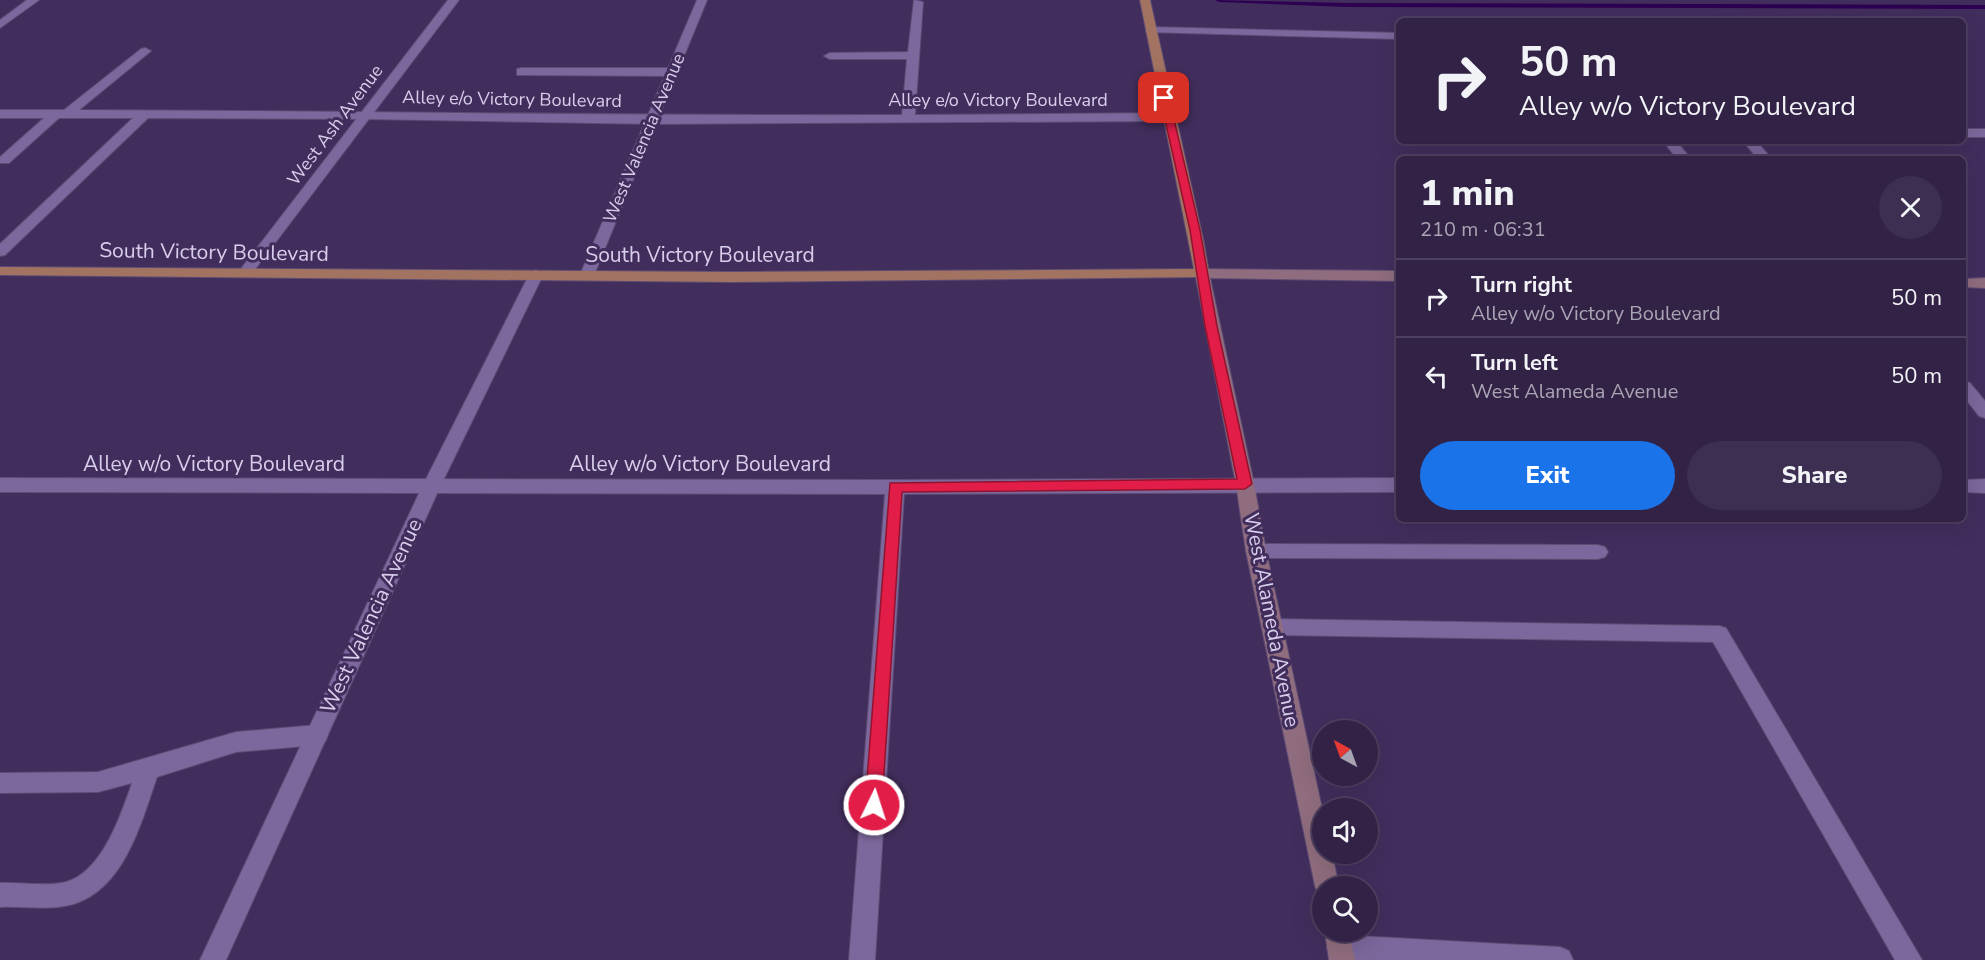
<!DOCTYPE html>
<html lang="en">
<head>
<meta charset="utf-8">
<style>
	body { margin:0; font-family:"Nunito Sans",sans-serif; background:#3d2f51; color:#f1f3f6; height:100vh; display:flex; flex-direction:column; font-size:22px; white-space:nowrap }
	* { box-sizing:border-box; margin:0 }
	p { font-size:20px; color:#a8a4b3 }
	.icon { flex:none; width:33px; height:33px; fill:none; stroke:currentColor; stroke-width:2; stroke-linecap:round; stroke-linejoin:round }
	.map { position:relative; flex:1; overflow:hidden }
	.side { position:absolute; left:1396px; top:156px; width:570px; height:366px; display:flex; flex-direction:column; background:#322246; border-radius:9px; box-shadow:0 6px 24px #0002,0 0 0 2px #4d3f5f }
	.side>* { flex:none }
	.hud { position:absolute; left:1396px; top:18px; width:570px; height:126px; border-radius:9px; box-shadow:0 6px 24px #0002,0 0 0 2px #4d3f5f; background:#322246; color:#f1f3f6; overflow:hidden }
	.needle { width:39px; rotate:319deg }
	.tools { position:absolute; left:1312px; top:720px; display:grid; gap:12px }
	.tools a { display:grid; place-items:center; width:66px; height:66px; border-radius:50%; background:#322246; box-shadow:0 6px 24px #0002,0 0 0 2px #4d3f5f; font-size:30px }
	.pin { position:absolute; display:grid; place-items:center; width:51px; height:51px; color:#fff; margin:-26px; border-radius:12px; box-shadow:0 3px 9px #0006 }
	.me { position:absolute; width:66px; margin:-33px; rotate:4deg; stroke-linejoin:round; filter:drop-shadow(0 0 4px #0008) }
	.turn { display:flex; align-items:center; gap:21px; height:126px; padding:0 24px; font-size:27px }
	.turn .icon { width:78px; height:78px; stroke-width:2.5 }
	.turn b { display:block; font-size:42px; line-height:51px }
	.round { display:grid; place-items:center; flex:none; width:63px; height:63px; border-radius:32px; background:#3d2f51 }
	.headline { display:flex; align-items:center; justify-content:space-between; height:102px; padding:0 24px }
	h1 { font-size:36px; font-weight:800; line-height:45px }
	.primary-button { display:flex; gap:12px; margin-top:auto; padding:12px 24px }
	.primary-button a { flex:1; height:69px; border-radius:36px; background:#1a73e8; color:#fff; font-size:24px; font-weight:800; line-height:69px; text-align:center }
	.primary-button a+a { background:#3d2f51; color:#f1f3f6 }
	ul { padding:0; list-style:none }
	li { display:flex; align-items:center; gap:18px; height:78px; padding:0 24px; border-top:2px solid #4d3f5f }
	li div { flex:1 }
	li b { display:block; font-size:22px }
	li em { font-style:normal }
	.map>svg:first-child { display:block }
</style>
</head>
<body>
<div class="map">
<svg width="1985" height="960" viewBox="0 0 1985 960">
	<rect width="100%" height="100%" fill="#422e5d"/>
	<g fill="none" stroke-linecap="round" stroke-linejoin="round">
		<path fill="#2d0052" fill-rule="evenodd" d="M 1215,0 L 1346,3 L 1985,5 L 1985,9 L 1346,7 L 1219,2 Z"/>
		<defs>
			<path id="service" d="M 914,0 L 923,2 L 915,115 L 1168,113 L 1174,117 L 1168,121 L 652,124 L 365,119 L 148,118 L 5,255 L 0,256 L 0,244 L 133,118 L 59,118 L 9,163 L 0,163 L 0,157 L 44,118 L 0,118 L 0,110 L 64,110 L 141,49 L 145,48 L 151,51 L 79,110 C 353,111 628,116 902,115 L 907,59 L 830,59 L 824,56 L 830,53 L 908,52 Z
				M 1150,27 L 1400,33 L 1400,39 L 1146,32 L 1146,28 Z
				M 521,68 L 672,68 L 678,72 L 672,76 L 517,75 L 517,69 Z
				M 1964,129 L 1985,129 L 1985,137 L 1964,137 Z
				M 1663,141 L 1676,141 L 1691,159 L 1677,159 Z
				M 0,478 L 895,480 L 1400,478 L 1400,492 L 904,494 L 875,960 L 849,960 L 885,494 L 0,492 Z
				M 1985,479 L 1985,493 L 1964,492 L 1964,480 Z
				M 1256,544 L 1598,545 L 1605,547 L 1608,552 L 1605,557 L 1598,559 L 1256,558 L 1249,556 L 1246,551 L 1249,546 Z
				M 1273,619 L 1719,626 L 1726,628 L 1922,960 L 1895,960 L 1713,642 L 1273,635 L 1266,633 L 1263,627 L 1266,621 Z
				M 317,725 L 325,728 L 328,735 L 325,742 L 317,745 L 236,752 L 157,777 C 141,823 123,896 65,906 C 44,910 21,906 0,907 L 0,883 C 21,882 46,887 66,882 C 102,872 121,815 132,783 L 98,792 L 0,793 L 0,773 L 98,772 L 236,732 Z
				M 1340,935 L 1560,947 L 1569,951 L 1573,960 L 1339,960 L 1331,957 L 1327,948 L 1331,939 Z"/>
			<path id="minor" d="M 27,0 L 39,0 L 0,28 L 0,20 Z
				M 448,0 L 459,0 L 250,276 L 240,276 L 238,273 L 240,270 Z
				M 697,0 L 707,0 L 594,275 L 587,280 L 582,278 L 580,275 Z
				M 1743,141 L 1756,141 L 1772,159 L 1758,159 Z
				M 536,270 L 543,275 L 440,487 L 226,960 L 200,960 L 422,487 L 529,275 Z
				M 1964,381 L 1970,383 L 1985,401 L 1985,418 L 1979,416 L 1964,397 Z"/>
			<path id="secondary" d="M 1202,269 L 1400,271 L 1400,281 L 1210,278 L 1254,484 L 1266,551 L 1323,813 L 1323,854 L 1332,854 L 1339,886 L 1323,886 L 1323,896 L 1318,894 L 1315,886 L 1246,551 L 1236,484 L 1195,273 Z
				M 1985,278 L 1985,288 L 1964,287 L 1964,279 Z
				M 1325,932 L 1349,932 L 1355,960 L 1329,960 Z"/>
			<path id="primary" d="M 1140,0 L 1150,0 L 1203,239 L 1209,273 L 1202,277 L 731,282 L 0,275 L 0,267 L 731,272 L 1194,269 Z"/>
		</defs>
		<use href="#service" stroke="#5d4c74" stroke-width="2"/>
		<use href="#minor" stroke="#5d4c74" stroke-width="2"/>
		<use href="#secondary" stroke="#5d4c74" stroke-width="2"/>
		<use href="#primary" stroke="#5d4c74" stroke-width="2"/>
		<use href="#service" fill="#7c689c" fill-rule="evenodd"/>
		<use href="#minor" fill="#7c689c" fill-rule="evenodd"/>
		<use href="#secondary" fill="#906d7e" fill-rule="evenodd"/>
		<use href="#primary" fill="#a37361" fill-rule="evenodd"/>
	</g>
	<path fill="#e11d48" stroke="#92132f" stroke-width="1.5" d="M 1164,95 L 1169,98 L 1200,230 L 1217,326 L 1252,484 L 1245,489 L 902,492 L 882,805 L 880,811 L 874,813 L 867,811 L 865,805 L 890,483 L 1237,479 L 1205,326 L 1190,230 L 1160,98 Z"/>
	<g text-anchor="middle" stroke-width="6" stroke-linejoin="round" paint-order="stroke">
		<g font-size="18" fill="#d8ceeb" stroke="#422e5d">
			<text transform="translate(512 99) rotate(1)" y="6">Alley e/o Victory Boulevard</text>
			<text x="998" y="106">Alley e/o Victory Boulevard</text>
			<text transform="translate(335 125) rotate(-53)" y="6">West Ash Avenue</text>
			<text transform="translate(644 138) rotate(-67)" y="6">West Valencia Avenue</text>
		</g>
		<g font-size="21" fill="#d8ceeb" stroke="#422e5d">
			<text transform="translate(214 252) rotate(1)" y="7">South Victory Boulevard</text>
			<text x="700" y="262">South Victory Boulevard</text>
			<text x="214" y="471">Alley w/o Victory Boulevard</text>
			<text x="700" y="471">Alley w/o Victory Boulevard</text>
			<text transform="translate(371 616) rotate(-65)" y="7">West Valencia Avenue</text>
			<text transform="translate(1272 620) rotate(79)" y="7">West Alameda Avenue</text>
		</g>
	</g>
</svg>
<div class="tools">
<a><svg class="needle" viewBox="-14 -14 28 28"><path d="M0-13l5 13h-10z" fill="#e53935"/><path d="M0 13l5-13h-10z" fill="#a8a4b3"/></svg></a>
<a><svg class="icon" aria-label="sound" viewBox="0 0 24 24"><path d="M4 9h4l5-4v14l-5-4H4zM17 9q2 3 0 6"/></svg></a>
<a><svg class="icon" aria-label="search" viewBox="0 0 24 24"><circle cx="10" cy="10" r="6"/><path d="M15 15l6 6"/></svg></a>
</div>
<div class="pin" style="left:1164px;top:98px;background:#d93025"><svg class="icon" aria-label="arrive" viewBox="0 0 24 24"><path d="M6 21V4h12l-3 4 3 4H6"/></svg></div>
<svg class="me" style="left:874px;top:805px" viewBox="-20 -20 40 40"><circle r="17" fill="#e11d48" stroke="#fff" stroke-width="3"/><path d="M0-11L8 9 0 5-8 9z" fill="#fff"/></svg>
<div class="hud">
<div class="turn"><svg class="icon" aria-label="right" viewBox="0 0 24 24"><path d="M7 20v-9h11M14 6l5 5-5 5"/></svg><div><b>50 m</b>Alley w/o Victory Boulevard</div></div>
</div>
<section class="side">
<div class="headline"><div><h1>1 min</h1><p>210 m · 06:31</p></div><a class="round"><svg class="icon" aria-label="close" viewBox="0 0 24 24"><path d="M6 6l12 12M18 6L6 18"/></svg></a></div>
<ul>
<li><svg class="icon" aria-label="right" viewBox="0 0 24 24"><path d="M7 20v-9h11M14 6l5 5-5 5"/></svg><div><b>Turn right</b><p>Alley w/o Victory Boulevard</p></div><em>50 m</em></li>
<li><svg class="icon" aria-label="left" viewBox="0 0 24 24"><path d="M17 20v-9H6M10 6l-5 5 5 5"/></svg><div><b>Turn left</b><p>West Alameda Avenue</p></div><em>50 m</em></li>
</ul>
<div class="primary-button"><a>Exit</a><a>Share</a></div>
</section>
</div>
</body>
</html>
